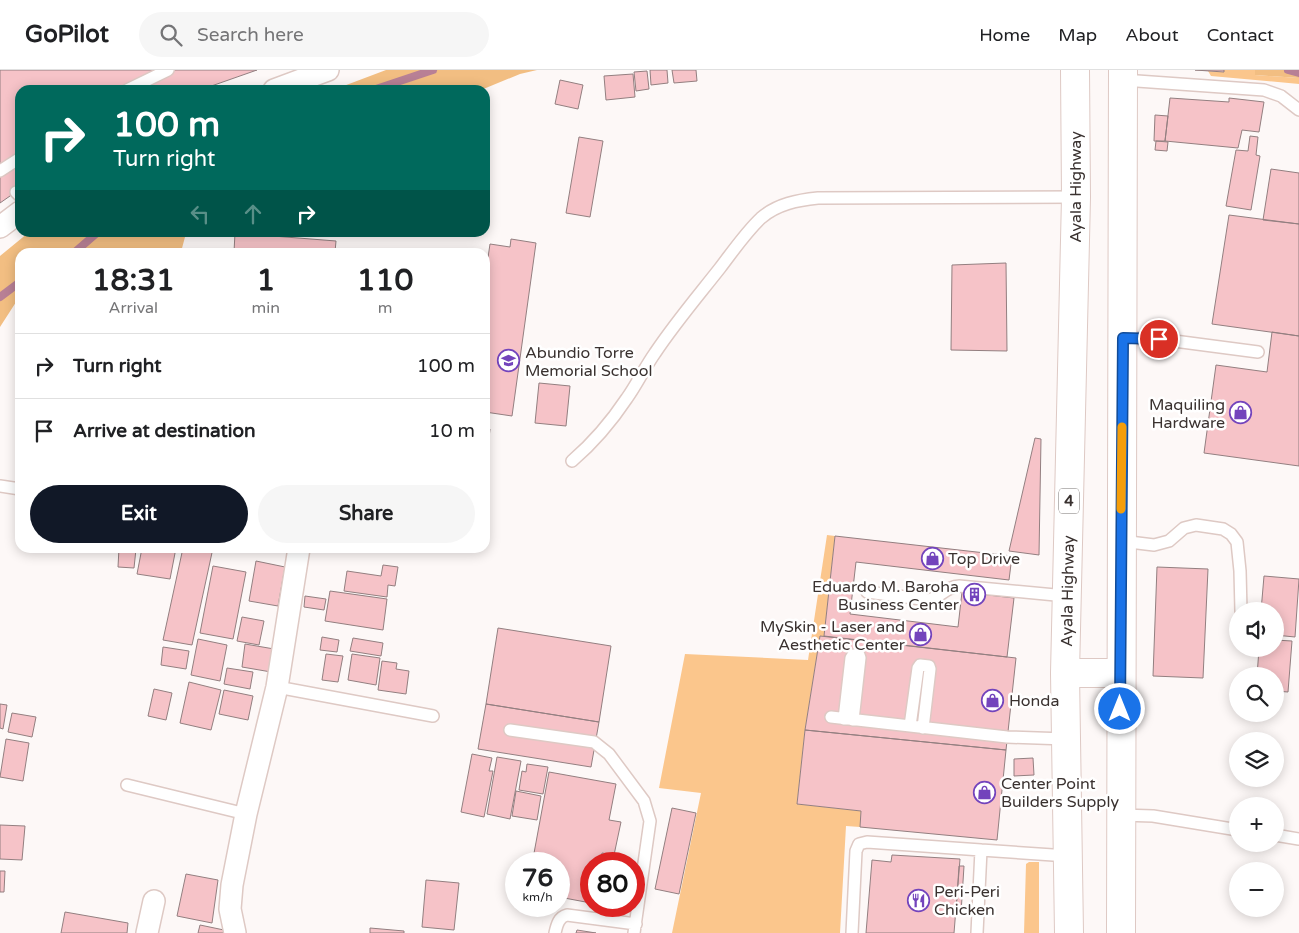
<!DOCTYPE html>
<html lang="en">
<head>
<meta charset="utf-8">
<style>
	body { margin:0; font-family:"Varela Round",sans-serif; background:#f6f6f6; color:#202124; height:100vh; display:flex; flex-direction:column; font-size:19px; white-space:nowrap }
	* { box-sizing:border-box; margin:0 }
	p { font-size:16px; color:#757577 }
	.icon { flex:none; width:28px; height:28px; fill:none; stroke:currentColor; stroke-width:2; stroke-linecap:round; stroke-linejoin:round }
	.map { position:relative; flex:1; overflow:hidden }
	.drawer { position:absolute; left:15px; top:178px; width:475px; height:305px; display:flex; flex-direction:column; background:#fff; border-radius:15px; box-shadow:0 2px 12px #0003 }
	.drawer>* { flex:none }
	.hud { position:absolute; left:15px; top:15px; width:475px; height:152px; border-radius:15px; box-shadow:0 2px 12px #0003; background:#00695c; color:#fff; overflow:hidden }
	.buttons { position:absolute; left:1229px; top:532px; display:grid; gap:10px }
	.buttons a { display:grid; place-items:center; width:55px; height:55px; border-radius:50%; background:#fff; box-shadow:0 2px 12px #0003; font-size:25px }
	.speed { position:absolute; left:505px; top:782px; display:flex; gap:10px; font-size:25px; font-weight:700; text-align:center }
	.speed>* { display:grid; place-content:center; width:65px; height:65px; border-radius:50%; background:#fff; box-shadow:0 2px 12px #0003; line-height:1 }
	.speed small { font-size:12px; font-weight:400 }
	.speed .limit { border:8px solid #d22; background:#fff; color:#111 }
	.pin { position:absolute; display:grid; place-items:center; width:42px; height:42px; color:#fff; margin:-21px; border:2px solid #fff; border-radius:50%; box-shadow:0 1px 5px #0007 }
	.me { position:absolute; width:55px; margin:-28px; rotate:0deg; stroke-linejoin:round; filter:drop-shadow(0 0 4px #0008) }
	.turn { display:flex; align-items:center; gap:18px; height:105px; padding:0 15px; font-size:22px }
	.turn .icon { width:65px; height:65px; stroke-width:2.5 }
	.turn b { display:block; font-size:35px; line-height:42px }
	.lanes { display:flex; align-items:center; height:48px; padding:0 15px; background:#0003; justify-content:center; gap:25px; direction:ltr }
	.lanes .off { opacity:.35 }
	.eta { display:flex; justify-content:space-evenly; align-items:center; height:85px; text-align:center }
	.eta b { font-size:30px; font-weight:800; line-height:35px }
	.action { display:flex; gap:10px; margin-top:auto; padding:10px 15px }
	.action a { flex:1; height:58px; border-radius:30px; background:#111827; color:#fff; font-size:20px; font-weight:800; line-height:58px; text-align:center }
	.action a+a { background:#f6f6f6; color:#202124 }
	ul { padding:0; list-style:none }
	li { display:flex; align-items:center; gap:15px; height:65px; padding:0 15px; border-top:1px solid #e0e0e0 }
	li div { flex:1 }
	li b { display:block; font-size:19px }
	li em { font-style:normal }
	header { display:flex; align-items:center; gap:30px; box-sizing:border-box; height:70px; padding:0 25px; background:#fff; border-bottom:1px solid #e0e0e0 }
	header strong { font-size:24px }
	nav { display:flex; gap:28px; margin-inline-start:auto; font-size:18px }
	.search { width:350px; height:45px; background:#f6f6f6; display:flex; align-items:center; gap:12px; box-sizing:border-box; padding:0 18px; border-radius:28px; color:#757577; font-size:19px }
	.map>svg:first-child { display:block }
</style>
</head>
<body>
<header>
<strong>GoPilot</strong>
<div class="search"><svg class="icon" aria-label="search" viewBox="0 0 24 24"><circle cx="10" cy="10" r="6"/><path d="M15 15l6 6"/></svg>Search here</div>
<nav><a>Home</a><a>Map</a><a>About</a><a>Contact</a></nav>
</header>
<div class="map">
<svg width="1299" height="863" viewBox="0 0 1299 863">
	<rect width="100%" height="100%" fill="#fdf8f7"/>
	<path fill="#fbc68c" d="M 1224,0 L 1255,0 L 1255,5 L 1299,8 L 1299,14 L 1211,6 L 1208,1 L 1223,2 Z
		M 827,465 L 835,466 L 824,566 L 820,566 L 805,660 L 797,734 L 861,741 L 860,757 L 846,756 L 840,863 L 672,863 L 701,723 L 659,718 L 685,584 L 808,590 Z
		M 1029,792 L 1039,792 L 1039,863 L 1024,863 L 1026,794 Z"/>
	<path fill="#f2be82" d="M 386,0 L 537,0 L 520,4 L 481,20 L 333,20 Z
		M 1255,0 L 1299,0 L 1299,8 L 1255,5 Z
		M 28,163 L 28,162 L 195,163 L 185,167 L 181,182 L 20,182 L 20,228 L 18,229 L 0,257 L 0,186 Z"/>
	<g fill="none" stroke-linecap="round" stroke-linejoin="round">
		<path stroke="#b88095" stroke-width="8" d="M 1288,0 L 1299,3
			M 373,20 L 433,0
			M 75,182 L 98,162
			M 0,227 L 20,212"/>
	</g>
	<path fill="#f6c3c8" stroke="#937f80" d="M 0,0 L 257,0 L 200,20 L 20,20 L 20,119 L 0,133 Z
		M 650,0 L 667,0 L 668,13 L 651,15 Z
		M 672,0 L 696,0 L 697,11 L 674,13 Z
		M 1195,0 L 1224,0 L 1224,2 Z
		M 647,1 L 649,19 L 636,21 L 634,2 Z
		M 633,4 L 635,27 L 606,30 L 604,6 Z
		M 560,10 L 583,15 L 578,39 L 555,34 Z
		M 1170,28 L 1229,32 L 1229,28 L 1264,32 L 1259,62 L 1242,60 L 1238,78 L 1165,71 Z
		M 1155,45 L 1168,46 L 1165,71 L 1154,71 Z
		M 1250,66 L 1258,67 L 1256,85 L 1260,86 L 1251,140 L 1226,136 L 1236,80 L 1248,81 Z
		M 579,67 L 603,71 L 590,147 L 566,143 Z
		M 1156,71 L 1168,72 L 1167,81 L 1155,80 Z
		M 1271,99 L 1299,103 L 1299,154 L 1263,150 Z
		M 1229,145 L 1299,154 L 1299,266 L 1212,254 Z
		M 235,163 L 336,171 L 335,182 L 234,182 Z
		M 511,169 L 536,173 L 512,346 L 485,342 L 485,208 L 490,174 L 510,177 Z
		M 1006,193 L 1007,281 L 951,280 L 952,195 Z
		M 1272,262 L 1299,266 L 1299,396 L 1204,383 L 1216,295 L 1267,302 Z
		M 539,313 L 570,316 L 566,356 L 535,353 Z
		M 485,359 L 490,359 L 486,396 L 485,395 Z
		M 1035,368 L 1041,369 L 1039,485 L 1009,481 Z
		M 835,466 L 1012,486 L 1009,510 L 856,492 L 850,544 L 958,557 L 962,522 L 1014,528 L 1007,587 L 824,566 Z
		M 119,478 L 136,479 L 134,498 L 118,497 Z
		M 142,478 L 176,478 L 170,509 L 137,504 Z
		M 183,478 L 213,478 L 192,575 L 163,570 Z
		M 256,491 L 285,497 L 278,536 L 249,531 Z
		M 383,495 L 398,497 L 395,516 L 388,515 L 387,527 L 344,521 L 347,501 L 381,506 Z
		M 213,496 L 246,502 L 233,569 L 200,563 Z
		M 1157,497 L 1208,499 L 1203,608 L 1153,606 Z
		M 1264,506 L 1299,509 L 1295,567 L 1275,565 L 1275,541 L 1261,541 Z
		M 330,521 L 387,529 L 383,560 L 325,551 Z
		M 305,526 L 326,529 L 324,540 L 304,537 Z
		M 242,547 L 264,551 L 259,575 L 237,571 Z
		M 498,558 L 611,576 L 599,652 L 486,634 Z
		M 820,566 L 1016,588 L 1006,680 L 805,660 Z
		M 322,567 L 339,570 L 337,582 L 320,580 Z
		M 353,568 L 383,573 L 381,586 L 350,581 Z
		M 198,569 L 227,575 L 220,611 L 191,605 Z
		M 1275,570 L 1292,571 L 1288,622 L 1275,621 L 1275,606 L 1257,606 L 1259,579 L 1275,579 Z
		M 245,574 L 280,580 L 277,603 L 242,597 Z
		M 163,577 L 189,581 L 186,599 L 161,595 Z
		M 326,584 L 343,586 L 338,612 L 322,610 Z
		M 352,584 L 380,588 L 376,615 L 348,610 Z
		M 382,591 L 397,593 L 396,599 L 409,601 L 406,624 L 378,620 Z
		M 227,598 L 253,602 L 250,619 L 224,614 Z
		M 189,612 L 221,620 L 211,660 L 180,653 Z
		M 154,619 L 172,623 L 166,650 L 148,646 Z
		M 224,620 L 253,626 L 248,650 L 219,644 Z
		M 0,634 L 7,635 L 3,659 L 0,658 Z
		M 486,634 L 599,652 L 591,697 L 478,679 Z
		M 12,643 L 36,647 L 32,667 L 8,662 Z
		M 805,660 L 1006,680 L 997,770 L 860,757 L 861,741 L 797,734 Z
		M 6,669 L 29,673 L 23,711 L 0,707 Z
		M 472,684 L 492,688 L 489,701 L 493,701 L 484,747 L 461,742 Z
		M 497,687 L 521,691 L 510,749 L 487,744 Z
		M 1033,688 L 1034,705 L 1014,706 L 1014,689 Z
		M 527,694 L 548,697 L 543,724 L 519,720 L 522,701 L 526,702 Z
		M 549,702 L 616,714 L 609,750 L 621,752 L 614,785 L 602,783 L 600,794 L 591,794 L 591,833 L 559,827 L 559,794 L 532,794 Z
		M 516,721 L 541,726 L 537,750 L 512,746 Z
		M 672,738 L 696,743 L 679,824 L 655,819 Z
		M 0,755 L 25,756 L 22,790 L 0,789 Z
		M 892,785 L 960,789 L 954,863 L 866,863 L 872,790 L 891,792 Z
		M 959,796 L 964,796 L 961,843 L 956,842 Z
		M 0,801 L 5,801 L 4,822 L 0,822 Z
		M 186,804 L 218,810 L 212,853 L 177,846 Z
		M 426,810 L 459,813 L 454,860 L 422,857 Z
		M 65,842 L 128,853 L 127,863 L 61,863 Z
		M 200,855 L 224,860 L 223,863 L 198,863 Z
		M 370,858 L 404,861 L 404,863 L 370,863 Z
		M 577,860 L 596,863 L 576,863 Z"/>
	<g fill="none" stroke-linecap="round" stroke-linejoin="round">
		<defs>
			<path id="lane" d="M 1123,10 L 1264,20 L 1281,26 L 1299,40
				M 127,20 L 168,0
				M 0,101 L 20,88
				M 16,122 L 20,126
				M 1123,268 L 1159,269 L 1258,282
				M 572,391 C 593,373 611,352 627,328 C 637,314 645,297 655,283 C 675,253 698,226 720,198 C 733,181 746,162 761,148 C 777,134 798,130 818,128 L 1076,127
				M 0,416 L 20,419
				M 1121,471 L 1154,475 L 1169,471 L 1184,458 L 1196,455 L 1223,459 L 1231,464 L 1237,472 L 1240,501 L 1241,541
				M 867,522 L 929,530 C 940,527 948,516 959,516 L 1066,526
				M 277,617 L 433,646
				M 831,647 L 1007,667 L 1066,669
				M 844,649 L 851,588 L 853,585 L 859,585 L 860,588 L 853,650
				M 910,656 L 918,598 L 920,595 L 929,596 L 930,599 L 923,658
				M 510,660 L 594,672 L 609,684 L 644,731 L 650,751 L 634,863
				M 127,715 L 246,744
				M 1121,745 L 1153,746 L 1238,760
				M 1275,765 L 1299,769
				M 555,863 C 557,854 559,847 567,845 L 636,854
				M 852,863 L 856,781 L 859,774 L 867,772 L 981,780
				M 977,863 L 981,780 L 1068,786"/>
			<path id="street" d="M 274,20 L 328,0
				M 0,157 L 20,142
				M 147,863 L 154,831
				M 235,863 L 230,839 L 232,815 L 246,744 L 277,617 L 299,478"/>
			<path id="highway" d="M 1065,603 L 1120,603
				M 1069,863 L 1065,603 L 1076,127 L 1075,0
				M 1121,863 L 1123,0"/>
		</defs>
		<use href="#lane" stroke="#dec9c4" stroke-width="14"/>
		<use href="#street" stroke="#dec9c4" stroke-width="24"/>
		<use href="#highway" stroke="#dec9c4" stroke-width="30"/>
		<use href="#lane" stroke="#fff" stroke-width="11"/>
		<use href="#street" stroke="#fff" stroke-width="21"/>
		<use href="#highway" stroke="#fff" stroke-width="28"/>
	</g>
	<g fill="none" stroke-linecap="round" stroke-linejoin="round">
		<defs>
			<path id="route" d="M 1120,639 L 1123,268 L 1159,269"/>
		</defs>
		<use href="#route" stroke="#114b97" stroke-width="12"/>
		<use href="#route" stroke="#1a73e8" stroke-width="9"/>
		<path stroke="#f59e0b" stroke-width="9" d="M 1121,439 L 1122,357"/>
	</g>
	<defs>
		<symbol id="school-ring" viewBox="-11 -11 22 22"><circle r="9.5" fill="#fff" stroke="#7344bc" stroke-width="1.5"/><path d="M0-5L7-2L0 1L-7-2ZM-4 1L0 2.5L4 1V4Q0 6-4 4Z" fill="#7344bc"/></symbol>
		<symbol id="shop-ring" viewBox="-11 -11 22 22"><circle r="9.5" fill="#fff" stroke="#7344bc" stroke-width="1.5"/><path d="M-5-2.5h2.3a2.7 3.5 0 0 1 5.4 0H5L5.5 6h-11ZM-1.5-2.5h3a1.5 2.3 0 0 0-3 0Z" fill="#7344bc"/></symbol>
		<symbol id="building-ring" viewBox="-11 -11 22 22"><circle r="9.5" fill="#fff" stroke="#7344bc" stroke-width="1.5"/><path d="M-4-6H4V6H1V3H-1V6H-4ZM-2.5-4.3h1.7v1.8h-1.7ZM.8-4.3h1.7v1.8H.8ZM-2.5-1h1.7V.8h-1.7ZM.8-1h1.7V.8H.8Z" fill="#7344bc"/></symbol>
		<symbol id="restaurant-ring" viewBox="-11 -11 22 22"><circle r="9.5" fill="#fff" stroke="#7344bc" stroke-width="1.5"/><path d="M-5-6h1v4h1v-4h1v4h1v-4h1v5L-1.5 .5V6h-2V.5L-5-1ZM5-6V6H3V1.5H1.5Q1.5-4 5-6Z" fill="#7344bc"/></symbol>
	</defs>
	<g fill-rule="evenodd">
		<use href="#school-ring" x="496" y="278" width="25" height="25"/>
		<use href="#shop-ring" x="1228" y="330" width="25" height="25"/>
		<use href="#shop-ring" x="920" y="476" width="25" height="25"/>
		<use href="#building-ring" x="962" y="512" width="25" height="25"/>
		<use href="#shop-ring" x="908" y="552" width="25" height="25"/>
		<use href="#shop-ring" x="980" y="618" width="25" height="25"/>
		<use href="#shop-ring" x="972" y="710" width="25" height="25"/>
		<use href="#restaurant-ring" x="906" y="818" width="25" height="25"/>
	</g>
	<g text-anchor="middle" stroke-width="5" stroke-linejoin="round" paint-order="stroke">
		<rect fill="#fff" stroke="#75706e" stroke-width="1" x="1059" y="418.5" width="20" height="25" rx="4"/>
		<g font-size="15" font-weight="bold" fill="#3a3230">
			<text x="1069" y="436">4</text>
		</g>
		<g font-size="16" fill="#3a3230" stroke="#fff">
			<text transform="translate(1075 117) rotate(-90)" y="6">Ayala Highway</text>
			<text transform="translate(1067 521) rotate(-89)" y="6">Ayala Highway</text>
		</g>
		<g font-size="16" fill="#3a3230" stroke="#fff" text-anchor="start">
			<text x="525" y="288">Abundio Torre<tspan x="525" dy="18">Memorial School</tspan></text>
			<text x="1225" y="340" text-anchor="end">Maquiling<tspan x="1225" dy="18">Hardware</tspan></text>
			<text x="948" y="494">Top Drive</text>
			<text x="959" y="522" text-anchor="end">Eduardo M. Baroha<tspan x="959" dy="18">Business Center</tspan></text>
			<text x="905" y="562" text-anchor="end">MySkin - Laser and<tspan x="905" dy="18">Aesthetic Center</tspan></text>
			<text x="1009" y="636">Honda</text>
			<text x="1001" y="719">Center Point<tspan x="1001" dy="18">Builders Supply</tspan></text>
			<text x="934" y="827">Peri-Peri<tspan x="934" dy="18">Chicken</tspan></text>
		</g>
	</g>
</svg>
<div class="buttons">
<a><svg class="icon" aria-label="sound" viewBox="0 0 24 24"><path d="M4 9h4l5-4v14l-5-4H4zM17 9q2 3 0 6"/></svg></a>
<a><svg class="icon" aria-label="search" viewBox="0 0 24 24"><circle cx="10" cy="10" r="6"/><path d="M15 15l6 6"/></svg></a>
<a><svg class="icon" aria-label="layers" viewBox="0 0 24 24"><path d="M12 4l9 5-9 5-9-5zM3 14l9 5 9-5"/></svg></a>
<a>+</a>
<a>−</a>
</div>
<div class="speed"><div>76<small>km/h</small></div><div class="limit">80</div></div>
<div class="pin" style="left:1159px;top:269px;background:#d93025"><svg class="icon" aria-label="arrive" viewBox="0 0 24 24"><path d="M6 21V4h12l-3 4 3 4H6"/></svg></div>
<svg class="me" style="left:1120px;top:639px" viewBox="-20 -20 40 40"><circle r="17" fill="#1a73e8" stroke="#fff" stroke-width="3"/><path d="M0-11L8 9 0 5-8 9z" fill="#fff"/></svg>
<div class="hud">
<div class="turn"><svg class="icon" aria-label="right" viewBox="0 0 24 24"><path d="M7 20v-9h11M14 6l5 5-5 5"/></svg><div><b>100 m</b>Turn right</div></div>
<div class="lanes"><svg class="icon off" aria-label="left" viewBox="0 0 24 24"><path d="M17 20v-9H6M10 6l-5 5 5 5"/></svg><svg class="icon off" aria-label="ahead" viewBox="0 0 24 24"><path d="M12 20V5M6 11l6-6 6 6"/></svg><svg class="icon" aria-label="right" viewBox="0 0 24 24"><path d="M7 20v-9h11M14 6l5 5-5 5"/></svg></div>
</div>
<section class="drawer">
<div class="eta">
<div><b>18:31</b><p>Arrival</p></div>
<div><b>1</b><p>min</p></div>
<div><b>110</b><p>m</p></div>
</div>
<ul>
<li><svg class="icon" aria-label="right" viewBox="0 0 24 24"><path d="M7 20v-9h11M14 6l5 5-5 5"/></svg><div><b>Turn right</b></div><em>100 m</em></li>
<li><svg class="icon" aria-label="arrive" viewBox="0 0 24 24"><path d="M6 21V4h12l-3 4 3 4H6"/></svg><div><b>Arrive at destination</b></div><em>10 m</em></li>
</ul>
<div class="action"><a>Exit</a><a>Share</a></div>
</section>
</div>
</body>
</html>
